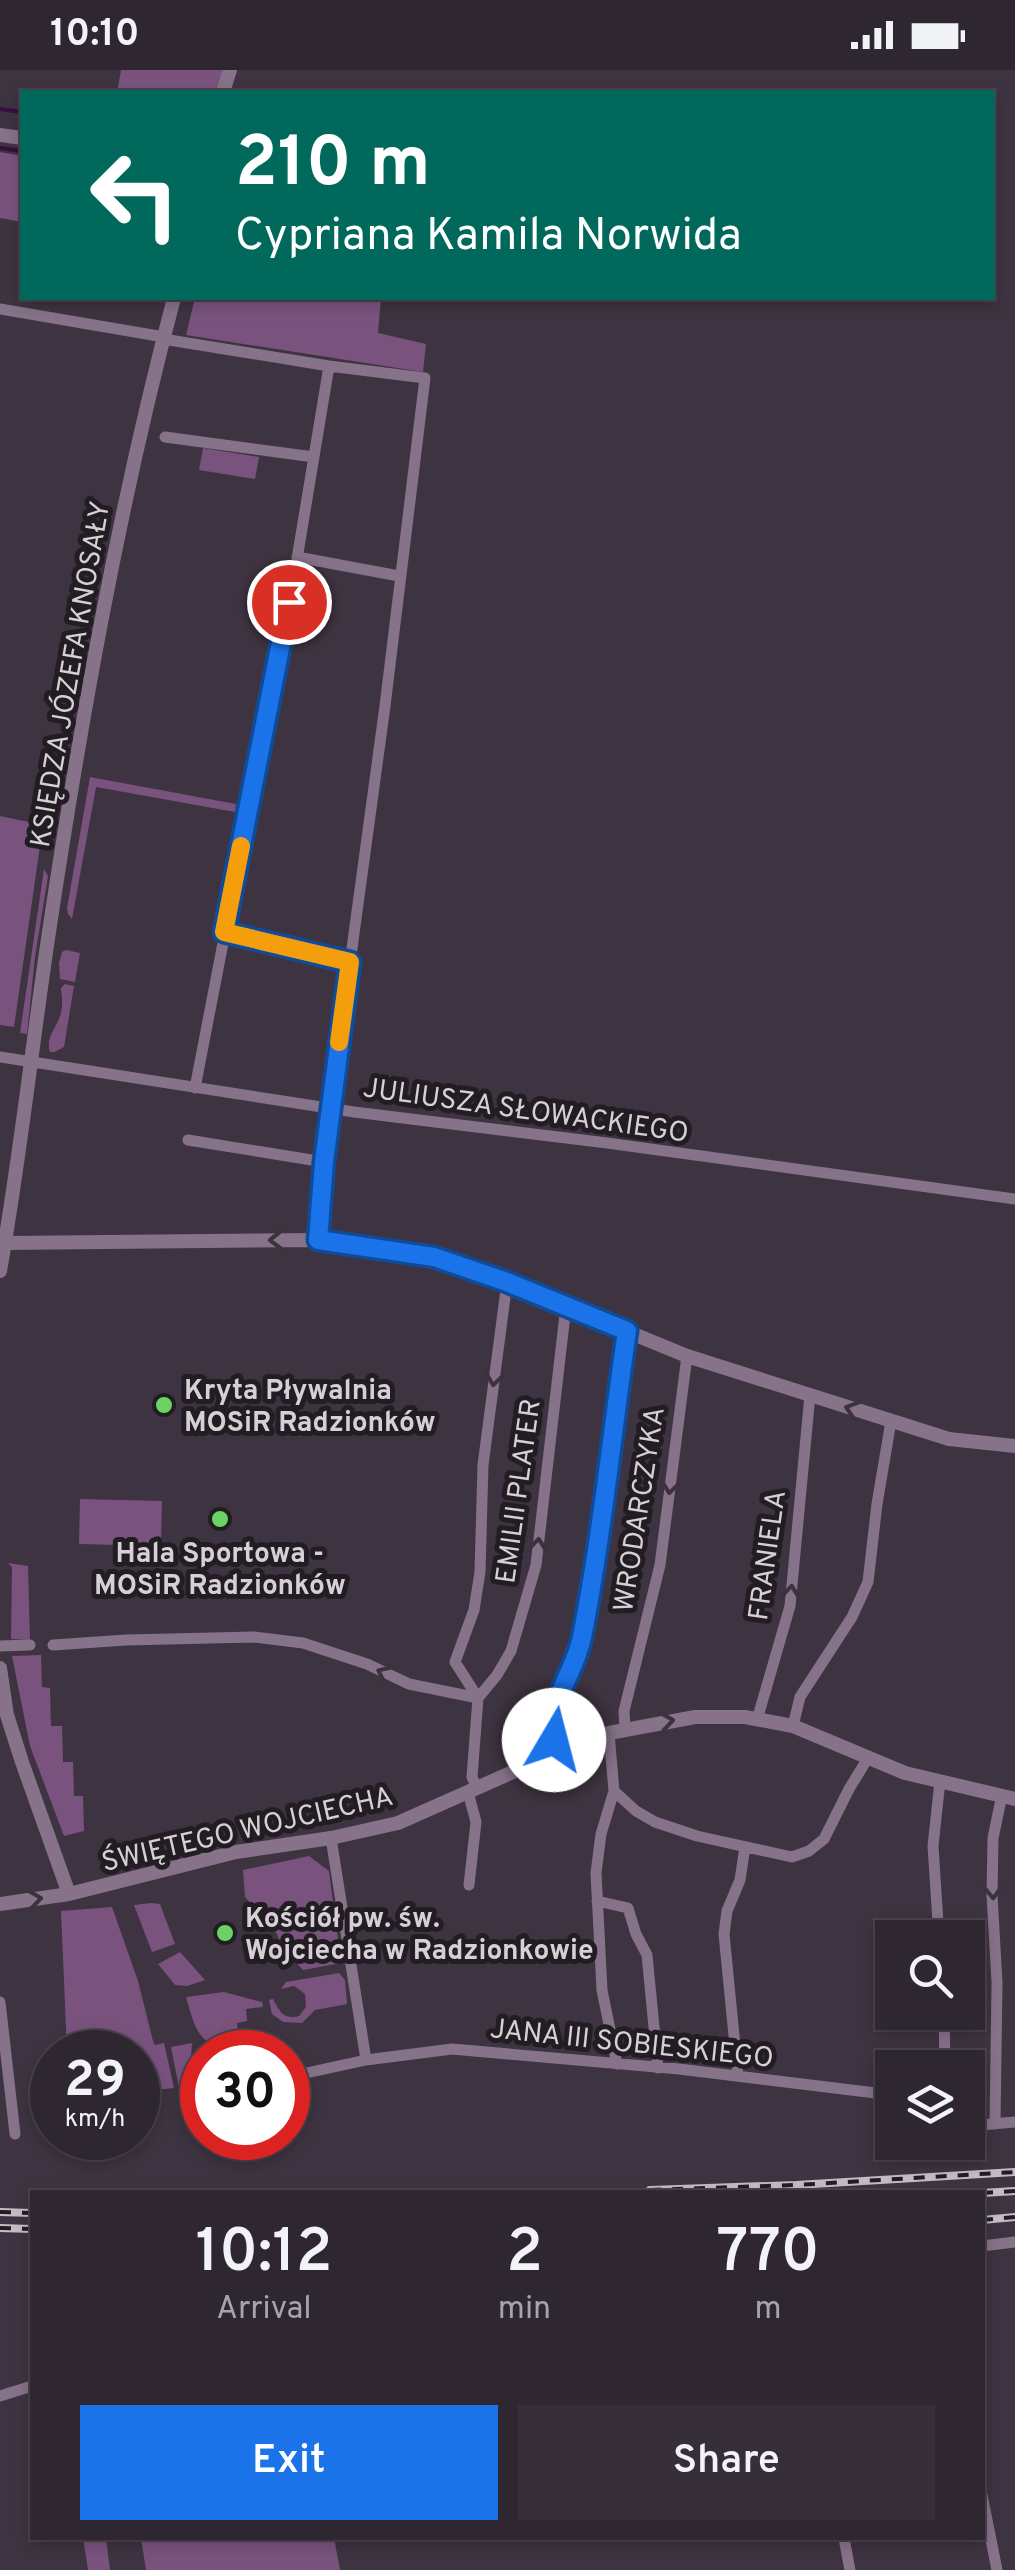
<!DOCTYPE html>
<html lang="en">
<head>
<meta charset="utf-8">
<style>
	body { margin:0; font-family:Overpass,sans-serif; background:#362e38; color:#f1f3f6; height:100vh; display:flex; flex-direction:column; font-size:38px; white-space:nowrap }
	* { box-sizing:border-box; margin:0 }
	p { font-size:32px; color:#a7a5ab }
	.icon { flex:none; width:55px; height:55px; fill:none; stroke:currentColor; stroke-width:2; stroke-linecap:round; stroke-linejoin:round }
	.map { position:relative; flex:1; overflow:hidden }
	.details { position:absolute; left:30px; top:2120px; width:955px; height:350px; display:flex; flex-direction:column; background:#2e2630; border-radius:0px; box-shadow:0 5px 15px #0003,0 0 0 2px #49434c }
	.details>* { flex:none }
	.banner { position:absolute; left:20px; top:20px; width:975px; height:210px; border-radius:0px; box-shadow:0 5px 15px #0003,0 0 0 2px #49434c; background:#00695c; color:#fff; overflow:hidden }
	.tools { position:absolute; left:875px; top:1850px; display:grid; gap:20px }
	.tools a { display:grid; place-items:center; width:110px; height:110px; border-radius:0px; background:#2e2630; box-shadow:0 5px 15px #0003,0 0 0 2px #49434c; font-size:50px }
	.speed { position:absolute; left:30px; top:1960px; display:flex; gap:20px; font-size:50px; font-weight:700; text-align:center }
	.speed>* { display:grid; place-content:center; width:130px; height:130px; border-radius:50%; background:#2e2630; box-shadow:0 5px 15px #0003,0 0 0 2px #49434c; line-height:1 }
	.speed small { font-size:25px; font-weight:400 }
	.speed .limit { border:15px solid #d22; background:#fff; color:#111 }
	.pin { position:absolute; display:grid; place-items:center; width:85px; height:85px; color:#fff; margin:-42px; border:5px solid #fff; border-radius:50%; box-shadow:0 2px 10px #0007 }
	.me { position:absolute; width:110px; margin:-55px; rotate:8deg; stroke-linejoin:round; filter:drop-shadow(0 0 8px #0008) }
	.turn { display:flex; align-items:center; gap:35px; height:210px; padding:0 50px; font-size:45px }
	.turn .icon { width:130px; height:130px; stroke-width:2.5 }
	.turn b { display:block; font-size:70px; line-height:85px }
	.eta { display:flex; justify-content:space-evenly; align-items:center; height:170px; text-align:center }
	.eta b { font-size:60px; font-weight:600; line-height:70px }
	.cta { display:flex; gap:20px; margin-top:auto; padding:20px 50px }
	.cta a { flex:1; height:115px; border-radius:0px; background:#1a73e8; color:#fff; font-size:40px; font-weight:600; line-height:115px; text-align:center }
	.cta a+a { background:#362e38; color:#f1f3f6 }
	.status { display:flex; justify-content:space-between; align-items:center; height:70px; padding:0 50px; background:#2e2630; direction:ltr }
	.status svg { height:28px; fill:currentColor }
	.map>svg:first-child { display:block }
</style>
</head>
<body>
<div class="status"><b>10:10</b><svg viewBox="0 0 49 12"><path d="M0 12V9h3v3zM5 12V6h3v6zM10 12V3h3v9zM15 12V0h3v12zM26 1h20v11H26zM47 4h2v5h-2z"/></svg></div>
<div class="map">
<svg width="1015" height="2500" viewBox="0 0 1015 2500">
	<rect width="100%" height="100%" fill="#3e3340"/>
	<path fill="#79537e" d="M 121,0 L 226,0 L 218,22 L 117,22 Z
		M 0,82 L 22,86 L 22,152 L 0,148 Z
		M 195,228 L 381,228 L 378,263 L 426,274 L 423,302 L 186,265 Z
		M 203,378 L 259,387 L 255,409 L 199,400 Z
		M 90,707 L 236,734 L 235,742 L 96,717 L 72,849 L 68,844 L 67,838 Z
		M 0,746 L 43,755 L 14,957 L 0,955 Z
		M 44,799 L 48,806 L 35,887 L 27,964 L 20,963 Z
		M 66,880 L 80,883 L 75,912 L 60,909 L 59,893 L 62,882 Z
		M 65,914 L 74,916 L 64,977 L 54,982 L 50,982 C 45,967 57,958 61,943 C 63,935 62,926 61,918 Z
		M 80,1429 L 162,1431 L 161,1476 L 79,1474 Z
		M 8,1493 L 28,1496 L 30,1570 L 11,1569 L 12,1497 Z
		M 41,1585 L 42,1617 L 50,1618 L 51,1656 L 62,1656 L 63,1692 L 73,1692 L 74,1726 L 83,1726 L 84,1761 L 64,1766 L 30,1676 L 12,1586 Z
		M 309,1786 L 329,1801 L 341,1893 L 303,1900 L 284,1880 L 274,1858 L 245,1827 L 243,1800 Z
		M 151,1833 L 160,1834 L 175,1874 L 152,1882 L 134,1835 Z
		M 112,1837 L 138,1911 L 153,1971 L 155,1975 L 164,1973 L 174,2018 L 138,2022 L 138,1982 L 67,1982 L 61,1841 Z
		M 180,1882 L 205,1910 L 187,1916 L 175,1915 L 158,1894 Z
		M 339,1903 L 345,1910 L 347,1934 L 315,1940 L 302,1953 L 283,1952 L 272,1944 L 269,1930 L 273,1929 C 280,1941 282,1950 299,1946 L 306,1937 L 305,1924 L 294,1916 L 281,1919 L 286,1912 Z
		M 224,1922 L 262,1932 L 263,1937 L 246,1939 L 247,1951 L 237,1953 L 240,1977 C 199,1980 196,1961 186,1927 Z
		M 192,1973 L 189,2016 L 179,2017 L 171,1977 Z
		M 83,2468 L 106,2468 L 110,2500 L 88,2500 Z
		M 141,2468 L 334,2468 L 340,2500 L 146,2500 Z"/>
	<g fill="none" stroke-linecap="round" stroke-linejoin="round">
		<path stroke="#370e3d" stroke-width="4" d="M 0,39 L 22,42
			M 0,78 L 22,81"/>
		<path stroke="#867289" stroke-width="11" d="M 0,239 L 164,267
			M 163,269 L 329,296 L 425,308 L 385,636 L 350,893
			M 165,367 L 314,387
			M 297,487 L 399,506
			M 224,862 L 350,893 L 324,1092 L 318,1170
			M 0,987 L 354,1042 L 607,1073 L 1015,1129
			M 195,1018 L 296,495 L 329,296
			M 188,1070 L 324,1092
			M 53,1575 L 126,1570 L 254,1567 L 303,1573 L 367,1594 L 409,1614 L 478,1628
			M 0,1576 L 30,1575
			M 478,1628 L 455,1592 L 474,1540 L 480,1502 L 483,1395 L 507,1212
			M 757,1650 L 790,1536 L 810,1325
			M 793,1656 L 800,1627 L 852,1547 L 868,1512 L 877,1434 L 891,1351
			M 625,1659 L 624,1641 L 660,1495 L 687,1286
			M 609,1663 L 614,1721 L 636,1741 L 655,1752 L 697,1766 L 792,1787 L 809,1781 L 824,1769 L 849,1719 L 868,1688
			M 560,1681 L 554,1669 L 551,1650 L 557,1628 L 581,1574 L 611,1393 L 627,1261
			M 477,1718 L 472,1707 L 478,1628 L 497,1605 L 511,1581 L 536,1495 L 566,1236
			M 614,1721 L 601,1764 L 596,1803 L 602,1920 L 617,1994
			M 468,1722 L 476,1752 L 469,1815
			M 331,1768 L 366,1990
			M 597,1831 L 628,1838 L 636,1864 L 647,1885 L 658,1998
			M 939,1868 L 933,1776 L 940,1711
			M 0,1932 L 15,2064
			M 944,1942 L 945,1998
			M 738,2006 L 724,1864 L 727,1841 L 740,1810 L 745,1777
			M 288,2007 L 366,1990 L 452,1979 L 679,1999 L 892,2025
			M 187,2026 L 202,2023
			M 968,2052 L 981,2055 L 1015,2052
			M 995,2054 L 997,1913 L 992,1825 L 993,1768 L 1002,1725
			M 982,2176 L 1015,2172
			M 0,2326 L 32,2316
			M 982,2425 L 997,2500
			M 844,2468 L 850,2500"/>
		<path stroke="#867289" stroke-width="14" d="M 223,22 L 230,0
			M 0,65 L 22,68
			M 5,1173 L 318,1170 L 434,1187 L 507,1212 L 687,1286 L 949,1369 L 1015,1376
			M 0,1201 C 20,1089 32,975 49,862 C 81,649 119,436 174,228
			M 0,1598 L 7,1645 L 22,1692 L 69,1824
			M 0,1834 L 69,1824 L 236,1782 L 331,1768 L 398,1753 L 560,1681 L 609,1663 L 695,1647 L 745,1647 L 793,1656 L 905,1703 L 1015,1729"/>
		<defs>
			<path id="rail" d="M 650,2120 L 796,2115 L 1015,2102
				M 982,2123 L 1015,2121
				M 0,2142 L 32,2143
				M 982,2150 L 1015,2147
				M 0,2158 L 32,2159"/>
		</defs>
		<use href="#rail" stroke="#c4bcc4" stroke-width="8"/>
		<use href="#rail" stroke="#221d23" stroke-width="4" stroke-dasharray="11" stroke-linecap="butt"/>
	</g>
	<defs><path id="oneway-chevron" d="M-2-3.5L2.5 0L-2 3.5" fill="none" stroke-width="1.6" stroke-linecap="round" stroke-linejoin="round" transform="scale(2.5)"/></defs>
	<g stroke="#3b323c">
		<use href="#oneway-chevron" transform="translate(276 1170) rotate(179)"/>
		<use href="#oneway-chevron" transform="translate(494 1309) rotate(97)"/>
		<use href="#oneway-chevron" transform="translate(852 1339) rotate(-162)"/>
		<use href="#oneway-chevron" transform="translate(670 1417) rotate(97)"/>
		<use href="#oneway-chevron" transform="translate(538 1475) rotate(-84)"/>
		<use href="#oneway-chevron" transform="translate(791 1522) rotate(-84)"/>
		<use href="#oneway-chevron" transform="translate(384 1603) rotate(-155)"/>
		<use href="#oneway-chevron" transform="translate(667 1651) rotate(-9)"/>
		<use href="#oneway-chevron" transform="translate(993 1822) rotate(89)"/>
		<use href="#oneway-chevron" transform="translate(35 1829) rotate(-8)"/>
	</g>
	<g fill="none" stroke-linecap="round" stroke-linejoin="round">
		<defs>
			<path id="route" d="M 289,532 L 224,862 L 350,892 L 324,1092 L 318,1170 L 434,1187 L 507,1212 L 627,1261 C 612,1363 602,1466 582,1567 C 574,1606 549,1625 554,1670"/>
		</defs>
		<use href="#route" stroke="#114b97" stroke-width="25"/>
		<use href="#route" stroke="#1a73e8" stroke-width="18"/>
		<path stroke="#f59e0b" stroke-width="18" d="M 241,776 L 224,862 L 350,892 L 339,972"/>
	</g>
	<g fill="#6ad364" stroke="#221d23" stroke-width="4">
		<circle cx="164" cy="1335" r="10"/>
		<circle cx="220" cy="1449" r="10"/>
		<circle cx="225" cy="1863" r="10"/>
	</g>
	<g text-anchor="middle" stroke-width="10" stroke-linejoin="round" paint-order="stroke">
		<g font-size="28" fill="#d6cfd6" stroke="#221d23">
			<text transform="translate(69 604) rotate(-80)" y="10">KSIĘDZA JÓZEFA KNOSAŁY</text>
			<text transform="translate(526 1039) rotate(8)" y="10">JULIUSZA SŁOWACKIEGO</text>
			<text transform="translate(517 1421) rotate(-82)" y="10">EMILII PLATER</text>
			<text transform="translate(638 1439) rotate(-81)" y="10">WRODARCZYKA</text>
			<text transform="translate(766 1485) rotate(-82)" y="10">FRANIELA</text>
			<text transform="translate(247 1758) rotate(-13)" y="10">ŚWIĘTEGO WOJCIECHA</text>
			<text transform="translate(632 1972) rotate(6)" y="10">JANA III SOBIESKIEGO</text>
		</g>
		<g font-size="28" font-weight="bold" fill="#d6cfd6" stroke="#221d23" text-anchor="start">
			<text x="184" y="1329">Kryta Pływalnia<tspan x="184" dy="32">MOSiR Radzionków</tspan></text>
			<text x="220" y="1492" text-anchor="middle">Hala Sportowa -<tspan x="220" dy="32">MOSiR Radzionków</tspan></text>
			<text x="245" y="1857">Kościół pw. św.<tspan x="245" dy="32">Wojciecha w Radzionkowie</tspan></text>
		</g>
	</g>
</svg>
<div class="tools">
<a><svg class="icon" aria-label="search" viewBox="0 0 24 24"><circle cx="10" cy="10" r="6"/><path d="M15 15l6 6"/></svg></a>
<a><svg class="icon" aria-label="layers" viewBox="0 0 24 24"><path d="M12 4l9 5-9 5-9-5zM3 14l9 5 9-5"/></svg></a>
</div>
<div class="speed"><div>29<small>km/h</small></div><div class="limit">30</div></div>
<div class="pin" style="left:289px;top:532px;background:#d93025"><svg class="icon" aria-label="arrive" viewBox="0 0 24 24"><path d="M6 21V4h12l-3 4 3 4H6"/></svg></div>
<svg class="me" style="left:554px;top:1670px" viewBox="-20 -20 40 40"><circle r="19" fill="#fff"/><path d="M0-13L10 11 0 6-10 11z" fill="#1a73e8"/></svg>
<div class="banner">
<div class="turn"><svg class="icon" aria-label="left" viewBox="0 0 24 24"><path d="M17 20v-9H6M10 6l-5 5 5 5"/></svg><div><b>210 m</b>Cypriana Kamila Norwida</div></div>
</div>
<section class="details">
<div class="eta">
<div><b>10:12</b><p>Arrival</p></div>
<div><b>2</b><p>min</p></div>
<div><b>770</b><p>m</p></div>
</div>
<div class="cta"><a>Exit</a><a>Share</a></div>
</section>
</div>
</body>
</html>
